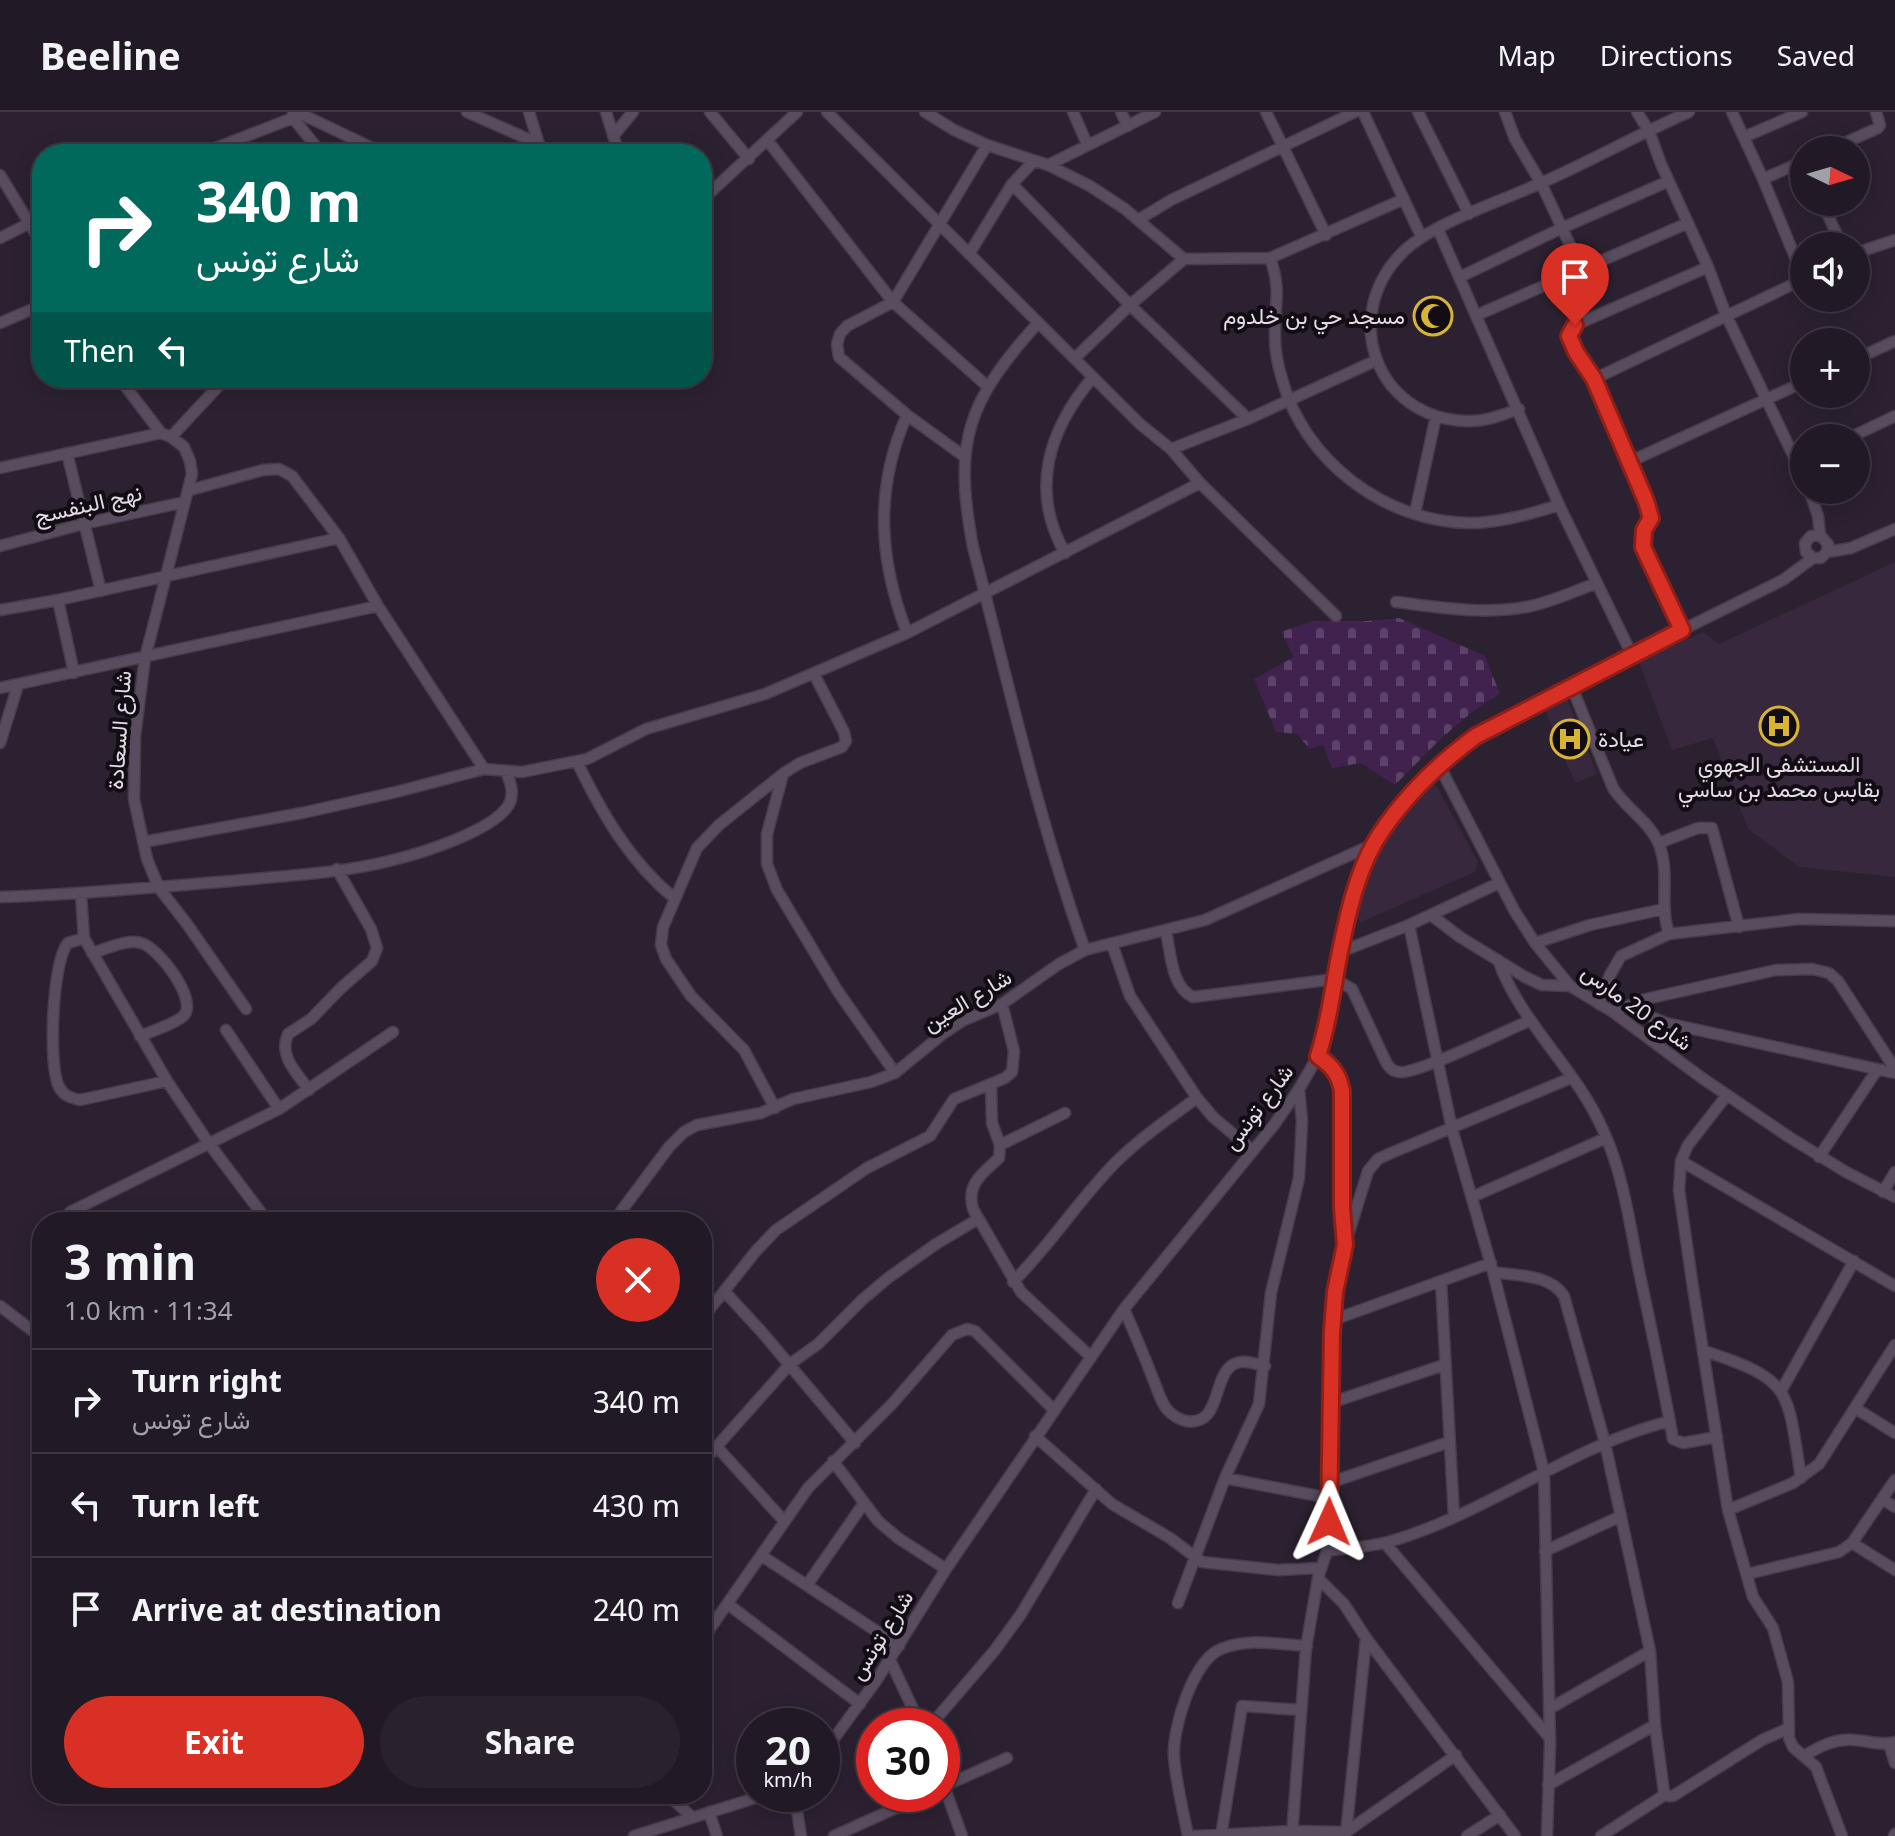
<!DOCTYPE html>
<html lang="en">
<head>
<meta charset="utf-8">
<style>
	body { margin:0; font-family:"Noto Sans",Vazirmatn,sans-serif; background:#29222d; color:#f1f3f6; height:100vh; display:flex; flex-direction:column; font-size:30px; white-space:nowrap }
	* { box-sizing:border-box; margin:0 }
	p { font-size:26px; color:#a2a0a7 }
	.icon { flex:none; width:44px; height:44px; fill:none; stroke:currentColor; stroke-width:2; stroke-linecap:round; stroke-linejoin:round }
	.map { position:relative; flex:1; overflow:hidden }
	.side { position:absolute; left:32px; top:1100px; width:680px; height:592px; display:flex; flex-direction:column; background:#211925; border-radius:32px; box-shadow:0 4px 20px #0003,0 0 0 2px #3e3842 }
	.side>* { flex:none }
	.banner { position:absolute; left:32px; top:32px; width:680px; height:244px; border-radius:32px; box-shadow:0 4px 20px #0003,0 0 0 2px #3e3842; background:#00695c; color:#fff; overflow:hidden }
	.needle { width:52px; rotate:95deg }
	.controls { position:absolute; left:1790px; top:24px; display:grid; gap:16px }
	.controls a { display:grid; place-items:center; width:80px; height:80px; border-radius:50%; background:#211925; box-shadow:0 4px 20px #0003,0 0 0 2px #3e3842; font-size:40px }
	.speed { position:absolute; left:736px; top:1596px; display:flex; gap:16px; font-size:40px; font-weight:700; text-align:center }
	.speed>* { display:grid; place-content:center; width:104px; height:104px; border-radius:50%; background:#211925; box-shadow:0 4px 20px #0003,0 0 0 2px #3e3842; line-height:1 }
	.speed small { font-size:20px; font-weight:400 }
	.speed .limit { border:12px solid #d22; background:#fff; color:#111 }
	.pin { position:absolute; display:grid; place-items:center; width:68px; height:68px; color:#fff; margin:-82px -34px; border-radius:50% 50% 50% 0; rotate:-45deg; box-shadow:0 0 8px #0007 }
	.pin .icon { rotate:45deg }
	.me { position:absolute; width:88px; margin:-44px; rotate:1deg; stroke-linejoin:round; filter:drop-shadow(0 0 6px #0008) }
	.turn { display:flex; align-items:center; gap:28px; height:168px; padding:0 32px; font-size:36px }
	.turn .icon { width:104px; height:104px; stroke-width:2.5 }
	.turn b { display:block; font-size:56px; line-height:68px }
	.then { display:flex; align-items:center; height:76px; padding:0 32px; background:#0003; gap:16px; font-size:30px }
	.round { display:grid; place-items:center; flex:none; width:84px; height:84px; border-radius:42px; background:#29222d }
	.summary { display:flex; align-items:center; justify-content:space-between; height:136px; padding:0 32px }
	h1 { font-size:48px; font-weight:700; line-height:60px }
	.cta { display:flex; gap:16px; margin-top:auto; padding:16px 32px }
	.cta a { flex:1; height:92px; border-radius:48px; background:#d93025; color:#fff; font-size:32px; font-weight:700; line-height:92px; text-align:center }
	.cta a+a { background:#29222d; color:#f1f3f6 }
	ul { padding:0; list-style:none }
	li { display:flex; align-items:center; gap:24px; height:104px; padding:0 32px; border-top:2px solid #3e3842 }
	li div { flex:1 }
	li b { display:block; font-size:30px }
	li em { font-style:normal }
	header { display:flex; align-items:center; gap:48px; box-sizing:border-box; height:112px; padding:0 40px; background:#211925; border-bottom:2px solid #3e3842 }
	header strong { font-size:38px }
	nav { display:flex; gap:44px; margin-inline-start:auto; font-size:28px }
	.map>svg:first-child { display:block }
</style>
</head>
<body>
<header>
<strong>Beeline</strong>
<nav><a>Map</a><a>Directions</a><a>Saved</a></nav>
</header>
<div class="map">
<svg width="1895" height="1724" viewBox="0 0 1895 1724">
	<defs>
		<pattern id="cemetery-stones" width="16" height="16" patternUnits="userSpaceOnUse" patternTransform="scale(2)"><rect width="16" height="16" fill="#41214e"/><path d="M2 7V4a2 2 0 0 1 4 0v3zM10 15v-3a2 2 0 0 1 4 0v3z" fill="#5c4168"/></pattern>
	</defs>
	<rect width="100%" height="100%" fill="#2c2131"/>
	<path fill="#37283d" d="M 1895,450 L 1895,765 L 1799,755 L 1748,717 L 1713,626 L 1672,638 L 1639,550 L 1703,520 L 1719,532 Z
		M 1566,584 L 1597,662 L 1575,671 L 1543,593 Z
		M 1427,673 L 1436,673 L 1478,750 L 1475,760 L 1361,810 L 1356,804 L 1375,743 L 1392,713 Z"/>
	<path fill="url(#cemetery-stones)" d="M 1399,506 L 1485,544 L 1500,582 C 1459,605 1428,640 1395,673 L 1361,651 L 1332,656 L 1323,633 L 1310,637 L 1297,622 L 1276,620 L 1254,567 L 1294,545 L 1281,520 L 1312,509 L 1366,509 Z"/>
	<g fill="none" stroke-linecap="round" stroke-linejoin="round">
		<defs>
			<path id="minor" d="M 297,0 L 385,42
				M 467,0 L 539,32
				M 529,0 L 542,42
				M 606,0 L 619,42
				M 710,0 L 749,47
				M 827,0 L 1140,312 L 1171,337 L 1200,371 L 1336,504
				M 925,0 L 954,18 L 987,33 L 1048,53 L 1090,74 L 1125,97 L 1184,147 L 1270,146 L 1404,87
				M 1073,0 L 1087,32
				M 1121,0 L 1128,14
				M 1266,0 L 1326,123
				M 1363,0 L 1421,124
				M 1418,0 L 1469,102
				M 1505,0 L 1515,27 L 1541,71 L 1582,159
				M 1637,0 L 1649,19 L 1661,52 L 1708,155 L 1726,203 L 1804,366
				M 293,2 L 293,6 L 322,42
				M 613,24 L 633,0
				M 1744,25 L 1802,0
				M 768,29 L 893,190 L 987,274
				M 1829,38 L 1878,16 L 1880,13 L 1876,0
				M 200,42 L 293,6
				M 1048,53 L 1155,0
				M 0,63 L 42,132
				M 1763,67 L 1804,49
				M 1012,72 L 1130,193 L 1248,307
				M 702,88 L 797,0
				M 1822,90 L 1842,134
				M 1138,108 L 1171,88 L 1355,0
				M 1438,117 L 1559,393 L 1632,543
				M 0,126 L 42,105
				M 1856,141 L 1895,128
				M 969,142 L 1012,72 L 1034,49
				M 1270,146 C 1282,178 1274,194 1275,225 C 1275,239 1278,254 1282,267 C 1304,349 1385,410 1469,411 C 1500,411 1530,402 1559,393
				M 1460,165 L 1562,116 L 1669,69
				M 1477,203 L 1688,111
				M 0,211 L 42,193
				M 1038,211 C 967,290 953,329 973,435 C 1008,569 1038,707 1085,838
				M 1076,245 L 1130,193 L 1184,147
				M 1856,247 L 1895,229
				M 119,266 L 161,321
				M 1594,267 L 1804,167 L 1763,67 L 1732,0
				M 1519,297 C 1502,303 1485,310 1466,309 C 1376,306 1340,205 1401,142 C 1429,112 1502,89 1541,71 C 1591,49 1639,22 1689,0
				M 907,303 C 874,377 879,448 907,521
				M 171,325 L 226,266
				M 1849,326 L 1895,304
				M 1171,337 L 1248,307 L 1375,249
				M 67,341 L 101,479
				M 965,345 L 907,303 L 839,245 L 837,232 L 840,222 L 847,214 L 893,190 L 987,33
				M 1629,350 L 1804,270
				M 0,356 L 161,321 L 171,325 L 184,335 L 190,349 L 192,362 L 145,546 L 135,624 L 134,687 L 147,747 L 159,776 L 187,812 L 246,897
				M 190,378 L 263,358 L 279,357 L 292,364 L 339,426 L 378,494 L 484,657
				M 1809,378 L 1818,404 L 1820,423 L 1828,432 L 1827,440
				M 1415,401 L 1436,304
				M 0,434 L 83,412 L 185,390
				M 1065,441 C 1029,378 1049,317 1093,265
				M 1813,446 L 1806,440 L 1805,431 L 1811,424 L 1820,423
				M 58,488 L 74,561
				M 1396,490 C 1437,495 1484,503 1526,495 C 1550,491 1574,479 1597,471
				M 0,498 L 58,488 L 339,426
				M 1682,518 L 1643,435 L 1644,418 L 1651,406 L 1646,389 L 1594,267 L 1576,240 L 1569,224 L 1575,213 L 1708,155
				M 1571,573 L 1613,676 C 1627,698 1651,710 1660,735 C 1670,764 1659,793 1669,822
				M 0,576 L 378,494
				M 0,631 L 18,573
				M 577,650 C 602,701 629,749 674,786
				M 1440,655 L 1514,798 L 1535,831 L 1570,874 L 1613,900 L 1702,966 L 1789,1025 L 1846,1060 L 1895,1085
				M 783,662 L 767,722 L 767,752 L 777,778 L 837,878 L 895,961
				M 143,730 L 302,701 L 396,680 L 484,657 L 522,660 L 587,647 L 646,617 L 765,582 L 907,521 L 1200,371
				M 1659,731 L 1698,716 L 1712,716 L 1739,815
				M 1499,771 L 1409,813 L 1452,1017 L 1493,1160 L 1544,1360 L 1550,1632 L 1547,1724
				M 81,783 L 84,826 L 167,969 L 210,1033 L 268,1110
				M 0,785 C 77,783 153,775 231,769 C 281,764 345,761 393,748 C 422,741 492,719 508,694 C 515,683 511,671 506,660
				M 1431,803 L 1460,825 L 1525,865 L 1542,873 L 1570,874
				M 1166,820 C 1171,841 1171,875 1193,885 L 1335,867 L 1352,877 L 1385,948 C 1388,954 1391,959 1399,960 C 1416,963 1507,918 1529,909
				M 84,826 L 68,831 C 52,849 48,954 59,975 C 64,984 71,986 80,988 L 167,969
				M 1535,831 L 1590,813 L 1664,797
				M 1112,832 L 1130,884 L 1197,986 L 1213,1005 L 1252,1038
				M 1340,840 L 1409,813
				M 92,841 C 106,837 127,827 141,831 C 158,835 196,885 185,902 C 180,910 150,920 140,924
				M 1498,848 C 1521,912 1576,956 1603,1018 C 1623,1061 1630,1113 1639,1159 C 1651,1215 1663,1271 1673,1327 L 1683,1331 L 1717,1325
				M 1599,892 L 1610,863 L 1621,844 L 1669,822 L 1799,807 L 1895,809
				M 1625,894 L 1666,911 L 1895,961
				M 1613,900 L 1646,887 L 1776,858 L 1812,857 L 1829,861 L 1838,869 L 1895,957
				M 226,918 L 279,997
				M 1318,944 C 1332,954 1338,962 1342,979 L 1342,1096 L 1344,1129
				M 991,972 L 992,1011 L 1000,1033 L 999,1046 C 982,1062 966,1072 973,1097 L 1021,1180 L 1091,1245
				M 309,978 C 297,961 278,944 288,922 L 311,907 L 341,876 L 372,849 L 377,836 L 371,817 L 337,757
				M 1727,983 L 1688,1033 L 1681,1049 L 1679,1078 L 1692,1169 L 1728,1398 L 1753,1485 L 1773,1516 L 1788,1570 L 1789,1626 L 1793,1635 L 1816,1655 L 1842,1724
				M 775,996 L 744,938 L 691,884 L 666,847 L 661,833 L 663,815 L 697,736 L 719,713 L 784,661 L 800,651 L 842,635 L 846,629 L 844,620 L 814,562
				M 1000,1033 L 1065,1001
				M 1819,1045 L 1877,958
				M 1681,1049 L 1895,1174
				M 1883,1080 L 1895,1060
				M 1472,1085 L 1606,1026
				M 70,1100 L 279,997 L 393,920
				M 613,1110 L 669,1035 L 684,1020 L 697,1013 L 761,1001 L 793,987 L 871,970 L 895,961 L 944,921 L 962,909 L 1002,892 L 1059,852 L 1085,838 L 1205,808 L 1374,732
				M 1493,1160 C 1517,1164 1550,1162 1564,1184 L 1605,1331 L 1650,1539 L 1549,1597
				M 1441,1169 L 1454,1405
				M 1013,1170 C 1050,1133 1078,1089 1114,1052 C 1139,1027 1168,1007 1197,986
				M 724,1179 L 761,1219 L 855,1331
				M 0,1194 L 42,1226
				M 1124,1197 C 1134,1220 1144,1243 1153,1267 C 1157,1276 1160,1288 1166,1296 C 1170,1302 1180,1308 1186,1309 C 1222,1315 1212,1263 1234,1252 C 1244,1247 1255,1252 1265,1254
				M 702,1207 L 756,1139 L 776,1118 L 867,1056 L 930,1024 L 954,987 L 1005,966 L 1012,960 L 1014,939 L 1002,892
				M 1333,1208 L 1491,1151
				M 1704,1239 C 1794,1268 1787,1278 1801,1366
				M 1781,1279 L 1854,1149
				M 1330,1291 L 1444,1253
				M 1855,1296 L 1895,1321
				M 1035,1324 L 1112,1392 L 1170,1426 L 1202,1450 L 1278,1458 L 1319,1456
				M 717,1335 L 784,1409
				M 833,1349 L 878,1409 L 898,1426 L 946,1457
				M 702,1351 L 790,1252 L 818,1232 L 862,1188 L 888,1166 L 936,1132 L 978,1107
				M 1225,1366 L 1329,1386
				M 1329,1371 L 1449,1330
				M 1882,1387 L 1895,1395
				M 1728,1398 L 1793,1371 L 1819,1352 L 1895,1233
				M 1385,1431 L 1549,1625
				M 1852,1431 L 1895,1458
				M 1327,1439 C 1347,1436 1369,1435 1388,1430 C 1487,1402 1570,1334 1670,1309
				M 1545,1439 L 1621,1404
				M 762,1444 L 899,1534
				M 1747,1462 L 1839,1440 L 1852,1431 L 1895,1368
				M 807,1473 L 864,1391
				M 1178,1491 L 1225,1366 L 1259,1292 L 1271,1181 L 1299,1066 L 1302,1009 L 1299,977
				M 729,1493 L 860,1592
				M 702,1497 L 715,1510
				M 702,1528 L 808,1376 L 892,1292 L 952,1223 L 967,1217 L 975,1219 L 1054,1298
				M 1650,1539 L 1655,1613 L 1664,1680 L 1668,1684 L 1673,1684 L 1762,1628 L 1787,1617
				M 890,1548 L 921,1614
				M 930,1614 L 995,1538 L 1021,1502 L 1096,1377
				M 1889,1632 L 1895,1651
				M 822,1643 L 876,1569 L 946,1457 L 1124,1197 L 1274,1013 L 1299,977 L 1318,944 L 1326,918 L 1340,840 L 1355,781 L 1374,732 L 1397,698 L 1454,640 L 1476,624 L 1571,573 L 1783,468 L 1813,446 L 1821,446 L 1827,440 L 1851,436 L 1895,417
				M 1804,1644 C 1820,1634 1836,1626 1855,1628 C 1869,1629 1881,1634 1895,1630
				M 943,1671 L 962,1724
				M 1548,1673 L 1655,1613
				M 942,1675 L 1007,1646
				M 667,1682 L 692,1705
				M 798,1682 L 796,1692 L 801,1724
				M 709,1700 L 717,1724
				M 1346,1722 L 1366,1526
				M 1292,1723 L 1306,1536 L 1318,1466
				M 634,1724 L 768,1682
				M 834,1724 L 927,1682
				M 1188,1724 C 1183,1698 1176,1671 1174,1645 C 1172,1617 1193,1548 1221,1537 C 1248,1526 1279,1532 1307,1534
				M 1194,1724 L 1292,1719 L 1346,1720 L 1456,1643
				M 1221,1724 L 1242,1594 L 1301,1598
				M 1467,1724 L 1500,1703
				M 1515,1724 L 1366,1526 L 1344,1492 L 1318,1466 L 1327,1439 L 1333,1208 L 1335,1180 L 1345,1133 L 1368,1059 L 1378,1047 L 1391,1041 L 1571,966
				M 1601,1724 L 1666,1682
				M 1894,1724 L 1895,1722"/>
		</defs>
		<use href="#minor" stroke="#463c4a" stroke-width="13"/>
		<use href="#minor" stroke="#594c5f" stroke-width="10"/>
	</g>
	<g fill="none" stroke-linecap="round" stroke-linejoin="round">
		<defs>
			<path id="route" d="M 1329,1410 L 1332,1220 L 1335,1180 L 1345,1133 L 1342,1096 L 1342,979 C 1339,962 1332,954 1318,944 C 1330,908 1333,872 1341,835 C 1348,801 1357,761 1375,730 C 1400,689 1438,652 1476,624 L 1682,518 L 1643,435 L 1644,418 L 1651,406 L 1646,389 L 1594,267 L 1576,240 L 1569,224 L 1575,213"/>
		</defs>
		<use href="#route" stroke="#8d1f18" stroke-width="20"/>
		<use href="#route" stroke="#d93025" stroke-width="14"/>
	</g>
	<defs>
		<symbol id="mosque-ring" viewBox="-11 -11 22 22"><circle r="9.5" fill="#120d14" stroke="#d8b434" stroke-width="1.5"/><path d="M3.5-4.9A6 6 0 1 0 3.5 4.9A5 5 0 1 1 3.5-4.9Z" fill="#d8b434"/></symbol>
		<symbol id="hospital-ring" viewBox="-11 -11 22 22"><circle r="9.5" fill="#120d14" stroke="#d8b434" stroke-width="1.5"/><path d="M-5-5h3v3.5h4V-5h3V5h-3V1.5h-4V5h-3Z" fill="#d8b434"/></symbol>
	</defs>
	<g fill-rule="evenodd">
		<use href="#mosque-ring" x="1411" y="182" width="44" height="44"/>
		<use href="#hospital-ring" x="1757" y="592" width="44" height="44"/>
		<use href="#hospital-ring" x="1548" y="605" width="44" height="44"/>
	</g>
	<g text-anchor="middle" stroke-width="8" stroke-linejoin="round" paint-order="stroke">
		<g font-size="22" fill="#e4dce7" stroke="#120d14" text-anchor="end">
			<text x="1405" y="212">مسجد حي بن خلدوم</text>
			<text x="1598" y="635" text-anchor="start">عيادة</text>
			<text x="1779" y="660" text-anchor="middle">المستشفى الجهوي<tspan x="1779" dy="25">بقابس محمد بن ساسي</tspan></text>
		</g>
		<g font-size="22" fill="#e4dce7" stroke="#120d14">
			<text transform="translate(88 392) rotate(-13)" y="8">نهج البنفسج</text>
			<text transform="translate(119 618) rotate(-86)" y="8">شارع السعادة</text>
			<text transform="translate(967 888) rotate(-31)" y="8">شارع العين</text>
			<text transform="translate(1637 895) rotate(36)" y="8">شارع 20 مارس</text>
			<text transform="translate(1258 995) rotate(-53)" y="8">شارع تونس</text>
			<text transform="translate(881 1523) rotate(-58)" y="8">شارع تونس</text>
		</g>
	</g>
</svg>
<div class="controls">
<a><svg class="needle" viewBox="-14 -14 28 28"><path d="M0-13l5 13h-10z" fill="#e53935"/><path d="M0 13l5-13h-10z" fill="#a2a0a7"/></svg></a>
<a><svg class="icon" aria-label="sound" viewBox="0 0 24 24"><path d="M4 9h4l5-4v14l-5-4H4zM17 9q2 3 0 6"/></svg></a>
<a>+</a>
<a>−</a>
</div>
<div class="speed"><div>20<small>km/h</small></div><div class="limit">30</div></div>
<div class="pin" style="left:1575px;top:213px;background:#d93025"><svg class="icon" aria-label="arrive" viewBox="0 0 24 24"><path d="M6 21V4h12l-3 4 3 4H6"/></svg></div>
<svg class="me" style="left:1329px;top:1410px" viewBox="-20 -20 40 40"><path d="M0-17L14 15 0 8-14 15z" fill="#d93025" stroke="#fff" stroke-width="4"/></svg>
<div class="banner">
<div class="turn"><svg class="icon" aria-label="right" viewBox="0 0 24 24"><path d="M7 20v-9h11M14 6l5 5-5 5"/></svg><div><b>340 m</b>شارع تونس</div></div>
<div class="then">Then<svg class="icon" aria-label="left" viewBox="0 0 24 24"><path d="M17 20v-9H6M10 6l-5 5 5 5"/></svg></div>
</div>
<section class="side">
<div class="summary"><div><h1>3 min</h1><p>1.0 km · 11:34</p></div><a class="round" style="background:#d93025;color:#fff"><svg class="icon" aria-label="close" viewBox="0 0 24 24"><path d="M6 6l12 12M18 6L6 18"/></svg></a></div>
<ul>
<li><svg class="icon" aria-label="right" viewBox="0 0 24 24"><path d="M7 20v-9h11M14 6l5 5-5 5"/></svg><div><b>Turn right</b><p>شارع تونس</p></div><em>340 m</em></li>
<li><svg class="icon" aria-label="left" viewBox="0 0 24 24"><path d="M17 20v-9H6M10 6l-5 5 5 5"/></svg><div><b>Turn left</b></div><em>430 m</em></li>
<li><svg class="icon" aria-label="arrive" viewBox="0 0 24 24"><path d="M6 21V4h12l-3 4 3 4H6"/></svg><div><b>Arrive at destination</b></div><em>240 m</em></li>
</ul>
<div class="cta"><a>Exit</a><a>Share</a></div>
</section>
</div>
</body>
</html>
